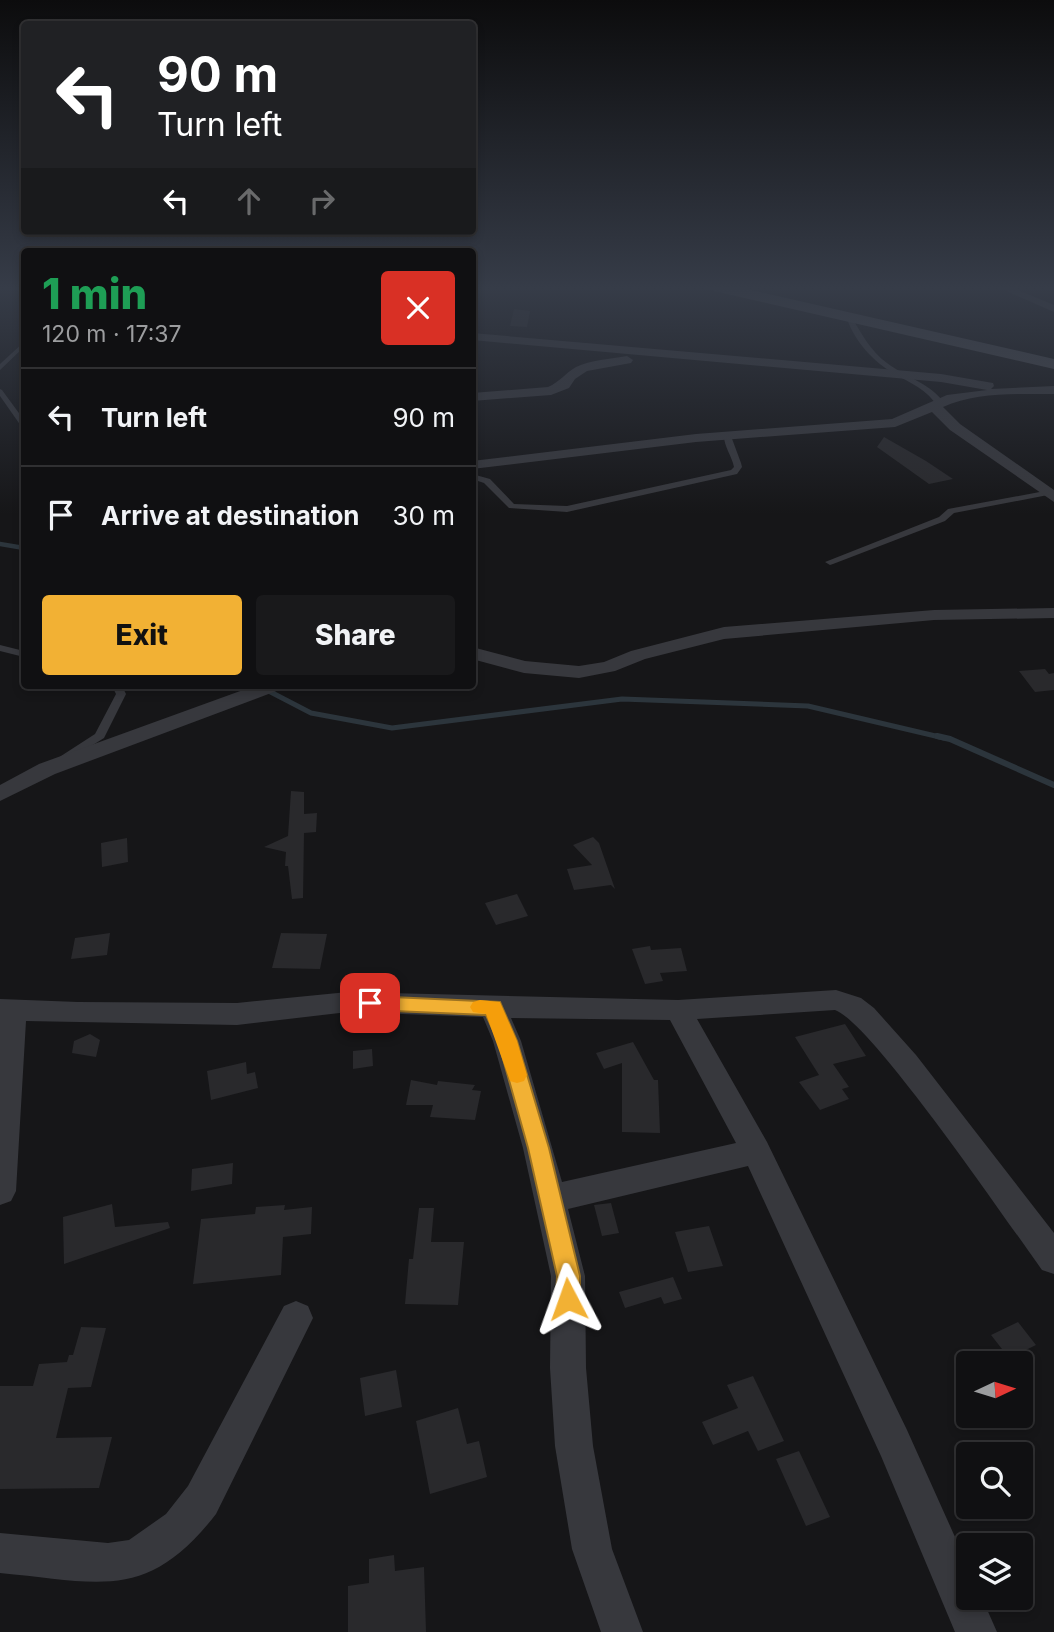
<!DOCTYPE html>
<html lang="en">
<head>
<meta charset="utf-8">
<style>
	body { margin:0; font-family:Inter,sans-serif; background:#19191b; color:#f1f3f6; height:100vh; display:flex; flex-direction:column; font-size:26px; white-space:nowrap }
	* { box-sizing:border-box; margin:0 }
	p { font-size:23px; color:#9c9d9f }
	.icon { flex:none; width:38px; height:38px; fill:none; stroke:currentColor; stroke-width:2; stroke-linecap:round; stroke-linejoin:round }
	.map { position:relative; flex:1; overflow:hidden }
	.side { position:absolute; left:21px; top:248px; width:455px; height:441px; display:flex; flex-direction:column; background:#101012; border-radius:7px; box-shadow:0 4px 10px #0003,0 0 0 2px #303032 }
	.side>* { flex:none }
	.guide { position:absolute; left:21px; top:21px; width:455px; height:214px; border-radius:7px; box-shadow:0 4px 10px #0003,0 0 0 2px #303032; background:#202124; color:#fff; overflow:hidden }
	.needle { width:46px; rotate:86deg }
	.buttons { position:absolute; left:956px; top:1351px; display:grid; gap:14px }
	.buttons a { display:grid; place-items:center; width:77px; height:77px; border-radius:7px; background:#101012; box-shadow:0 4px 10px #0003,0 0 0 2px #303032; font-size:35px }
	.pin { position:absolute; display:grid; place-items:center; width:60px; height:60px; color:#fff; margin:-30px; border-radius:14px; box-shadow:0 4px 10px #0006 }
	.me { position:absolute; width:77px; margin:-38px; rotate:356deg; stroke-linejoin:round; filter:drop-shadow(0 0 5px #0008) }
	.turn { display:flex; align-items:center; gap:24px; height:147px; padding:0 21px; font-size:32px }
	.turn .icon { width:91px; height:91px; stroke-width:2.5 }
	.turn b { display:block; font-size:49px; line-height:60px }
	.lanes { display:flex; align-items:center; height:66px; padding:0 21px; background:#0003; justify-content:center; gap:35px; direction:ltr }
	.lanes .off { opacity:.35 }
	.round { display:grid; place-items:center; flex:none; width:74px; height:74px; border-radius:7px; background:#19191b }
	.overview { display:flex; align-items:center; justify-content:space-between; height:119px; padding:0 21px }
	h1 { font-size:42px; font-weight:800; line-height:52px; color:#1e9e55 }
	.button { display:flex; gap:14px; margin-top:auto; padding:14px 21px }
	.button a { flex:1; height:80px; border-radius:7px; background:#f2b134; color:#111; font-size:28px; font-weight:800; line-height:80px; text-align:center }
	.button a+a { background:#19191b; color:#f1f3f6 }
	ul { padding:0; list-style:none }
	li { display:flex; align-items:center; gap:21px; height:98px; padding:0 21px; border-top:2px solid #303032 }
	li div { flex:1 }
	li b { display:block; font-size:26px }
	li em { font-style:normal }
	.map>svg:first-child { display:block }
</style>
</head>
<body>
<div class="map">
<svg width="1054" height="1632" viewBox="0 0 1054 1632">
	<rect width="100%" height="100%" fill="#161618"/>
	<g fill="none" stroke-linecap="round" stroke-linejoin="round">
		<path stroke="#2c353c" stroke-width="4.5" d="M 0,544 L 24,548"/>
		<path stroke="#2c353c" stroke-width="5" d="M 259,686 L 311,713 L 392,728 L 622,699 L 808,706 L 944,738"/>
		<path stroke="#2c353c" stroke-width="6" d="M 937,736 L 950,739 L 1054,785"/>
	</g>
	<path fill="#29292c" d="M 514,309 L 530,311 L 527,327 L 510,326 Z
		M 884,437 L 926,461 L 953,479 L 929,484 L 877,447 Z
		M 1045,669 L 1049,674 L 1054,673 L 1054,690 L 1035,692 L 1019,671 Z
		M 291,791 L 304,792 L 304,814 L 317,813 L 316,832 L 304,833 L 303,898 L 292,899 L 288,866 L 285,866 L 286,852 L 264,847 L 288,836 Z
		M 593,837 L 599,843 L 615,889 L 611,885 L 574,890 L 567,869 L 592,865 L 573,845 Z
		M 127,838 L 128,862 L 102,867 L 101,843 Z
		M 517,894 L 528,916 L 496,925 L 485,903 Z
		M 110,933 L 107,955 L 71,959 L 75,938 Z
		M 281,933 L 327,934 L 320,969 L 272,968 Z
		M 650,946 L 651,950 L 681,948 L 687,971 L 660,973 L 663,981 L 645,984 L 632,949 Z
		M 845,1024 L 866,1056 L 833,1064 L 849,1087 L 842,1089 L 849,1099 L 820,1110 L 799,1082 L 819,1075 L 795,1037 Z
		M 90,1034 L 100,1040 L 96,1057 L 72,1053 L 74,1041 Z
		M 633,1042 L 654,1080 L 658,1080 L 660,1133 L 622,1132 L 622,1063 L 604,1069 L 596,1053 Z
		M 372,1049 L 373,1066 L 353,1069 L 353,1051 Z
		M 246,1062 L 247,1074 L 255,1072 L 258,1088 L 211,1100 L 207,1071 Z
		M 411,1080 L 437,1085 L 438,1081 L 475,1085 L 472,1090 L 481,1091 L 475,1120 L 430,1117 L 433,1105 L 406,1105 Z
		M 233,1163 L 232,1184 L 191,1191 L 192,1169 Z
		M 611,1203 L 619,1233 L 602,1236 L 594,1205 Z
		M 112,1204 L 115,1227 L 168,1222 L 170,1228 L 64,1264 L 63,1217 Z
		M 285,1205 L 284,1210 L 312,1207 L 311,1234 L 283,1237 L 281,1275 L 193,1284 L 201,1219 L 255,1214 L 256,1207 Z
		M 419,1208 L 434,1208 L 431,1242 L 464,1242 L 458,1305 L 405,1304 L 409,1259 L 413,1259 Z
		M 709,1226 L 723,1266 L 688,1272 L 675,1232 Z
		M 673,1277 L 682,1299 L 664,1304 L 661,1297 L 625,1308 L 619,1292 Z
		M 1018,1322 L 1036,1345 L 1009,1358 L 991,1335 Z
		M 81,1327 L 106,1328 L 91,1387 L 68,1388 L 56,1438 L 112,1437 L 99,1488 L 0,1489 L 0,1386 L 33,1386 L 39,1364 L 67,1362 L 69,1355 L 73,1355 Z
		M 396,1370 L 402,1407 L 365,1416 L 360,1378 Z
		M 753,1376 L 784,1441 L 758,1451 L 748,1431 L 713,1445 L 702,1422 L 738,1408 L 727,1385 Z
		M 458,1408 L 467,1444 L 479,1441 L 487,1477 L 430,1494 L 416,1421 Z
		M 799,1451 L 830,1517 L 806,1526 L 776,1459 Z
		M 394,1555 L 395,1571 L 424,1567 L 426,1632 L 348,1632 L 348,1586 L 369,1583 L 369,1559 Z"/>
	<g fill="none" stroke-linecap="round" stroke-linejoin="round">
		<path fill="#37383d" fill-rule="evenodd" d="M 6,286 L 13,286 L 24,289 L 24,293 Z
			M 846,315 L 850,315 C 861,332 870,351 887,363 C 905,377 927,382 942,400 L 942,404 L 936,404 C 924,387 907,382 890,371 C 871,360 851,336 846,315 Z
			M 24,342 L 24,347 L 0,370 L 0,364 Z
			M 0,389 L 2,390 L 24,420 L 24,426 L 21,426 L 0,396 Z
			M 724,434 L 731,436 L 741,463 L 742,467 L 737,474 L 567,512 L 509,508 L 484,483 L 472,479 L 472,474 L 490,479 L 514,504 L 567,506 L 731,470 L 734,467 C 732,456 723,445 724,434 Z
			M 1045,491 L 1049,493 L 1048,495 L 954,513 L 945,521 L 833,564 L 830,565 L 825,562 L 939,517 L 948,509 Z
			M 0,645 L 24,651 L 24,657 L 0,651 Z
			M 112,686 L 122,686 L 126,694 L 104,738 L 69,760 L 61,760 L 59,758 L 61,756 L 95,734 L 116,694 Z"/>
		<path fill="#37383d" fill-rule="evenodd" d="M 995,286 L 1008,286 L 1054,305 L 1054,312 Z
			M 472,333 L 941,374 L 993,383 L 994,386 L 991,389 L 1054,386 L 1054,394 C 1018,394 976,392 943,407 L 960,424 L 1054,490 L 1054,502 L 950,430 L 932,412 L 895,427 L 696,442 L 472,469 L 472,461 L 696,434 L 892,419 L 947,395 L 987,390 L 941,382 L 472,340 Z
			M 627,356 L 633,360 L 631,363 L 587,371 L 575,379 L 569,388 L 551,395 L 472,401 L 472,393 L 548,387 C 560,382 565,373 576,367 C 590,360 611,359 627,356 Z
			M 1054,608 L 1054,618 L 934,620 L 724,639 L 645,659 L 615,671 L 579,678 L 524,673 L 472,659 L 472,647 L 525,661 L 579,666 L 604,662 L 631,651 L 724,627 L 934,610 Z
			M 254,686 L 282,686 L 279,690 L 55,774 L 0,801 L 0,785 L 39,764 Z
			M 836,990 L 861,998 L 874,1008 L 916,1055 L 1054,1233 L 1054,1274 L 1042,1270 C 1010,1226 872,1023 835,1010 L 697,1019 L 767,1142 L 907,1430 L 968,1566 L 968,1598 L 982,1598 L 997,1632 L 955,1632 L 881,1456 L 748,1166 L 568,1209 L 585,1276 L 586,1368 L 593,1446 L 612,1549 L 643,1632 L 601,1632 L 572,1549 L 555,1446 L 550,1368 L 551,1276 L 523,1148 L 493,1041 L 483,1017 L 348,1012 L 237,1025 L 26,1021 L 16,1191 L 11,1201 L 0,1205 L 0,999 L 78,1002 L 237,1003 L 348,992 L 678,1000 ZM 511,1018 L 670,1020 L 736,1143 L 562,1182 L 521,1041 Z
			M 296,1301 L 308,1306 L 313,1318 L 216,1514 C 147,1603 99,1582 0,1573 L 0,1533 L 108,1543 L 129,1540 L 166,1514 L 188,1486 L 284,1306 Z"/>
		<path fill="#45474d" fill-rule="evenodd" d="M 706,286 L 733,286 L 1054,359 L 1054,369 L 714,291 Z"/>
	</g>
	<linearGradient id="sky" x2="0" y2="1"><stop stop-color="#0c0c0d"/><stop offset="0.56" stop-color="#363c48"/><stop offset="1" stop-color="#363c48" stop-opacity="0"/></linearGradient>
	<rect width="1054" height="514" fill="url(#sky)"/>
	<path fill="#f2b134" stroke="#9d7322" stroke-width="2" d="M 370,996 L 500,1002 L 517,1041 L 549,1148 L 580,1276 L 580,1299 L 577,1307 L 568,1310 L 560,1307 L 556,1299 L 557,1276 L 528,1148 L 498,1041 L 486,1015 L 370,1010 L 364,1008 L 361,1003 L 364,998 Z"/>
	<path fill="#f59e0b" d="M 480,1000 L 500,1002 L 517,1041 L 527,1075 L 524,1081 L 517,1083 L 510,1081 L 486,1014 L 473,1012 L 470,1007 L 473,1002 Z"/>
</svg>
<div class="buttons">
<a><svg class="needle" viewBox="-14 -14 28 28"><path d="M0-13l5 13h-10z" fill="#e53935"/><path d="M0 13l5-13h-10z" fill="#9c9d9f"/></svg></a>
<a><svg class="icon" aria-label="search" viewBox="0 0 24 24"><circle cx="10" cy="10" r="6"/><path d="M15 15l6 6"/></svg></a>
<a><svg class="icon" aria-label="layers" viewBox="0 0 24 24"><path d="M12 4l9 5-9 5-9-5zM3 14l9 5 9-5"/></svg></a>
</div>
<div class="pin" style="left:370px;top:1003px;background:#d93025"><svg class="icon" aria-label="arrive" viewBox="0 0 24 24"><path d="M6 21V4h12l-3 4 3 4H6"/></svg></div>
<svg class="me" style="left:568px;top:1299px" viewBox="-20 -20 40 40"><path d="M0-17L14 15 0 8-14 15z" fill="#f2b134" stroke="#fff" stroke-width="4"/></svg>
<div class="guide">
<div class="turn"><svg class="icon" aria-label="left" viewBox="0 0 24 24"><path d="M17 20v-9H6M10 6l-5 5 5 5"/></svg><div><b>90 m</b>Turn left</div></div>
<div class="lanes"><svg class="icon" aria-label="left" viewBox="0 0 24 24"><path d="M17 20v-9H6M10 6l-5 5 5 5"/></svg><svg class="icon off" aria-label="ahead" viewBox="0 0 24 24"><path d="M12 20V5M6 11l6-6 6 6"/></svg><svg class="icon off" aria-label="right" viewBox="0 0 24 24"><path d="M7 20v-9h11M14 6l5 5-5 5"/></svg></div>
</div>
<section class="side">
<div class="overview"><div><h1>1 min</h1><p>120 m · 17:37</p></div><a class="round" style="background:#d93025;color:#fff"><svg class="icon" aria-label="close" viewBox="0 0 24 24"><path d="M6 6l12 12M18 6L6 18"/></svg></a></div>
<ul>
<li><svg class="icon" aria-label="left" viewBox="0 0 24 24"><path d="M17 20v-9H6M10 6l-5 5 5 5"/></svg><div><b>Turn left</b></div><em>90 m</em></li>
<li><svg class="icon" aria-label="arrive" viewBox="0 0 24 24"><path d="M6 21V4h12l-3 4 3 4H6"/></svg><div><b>Arrive at destination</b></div><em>30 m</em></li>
</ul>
<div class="button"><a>Exit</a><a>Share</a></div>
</section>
</div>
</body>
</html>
